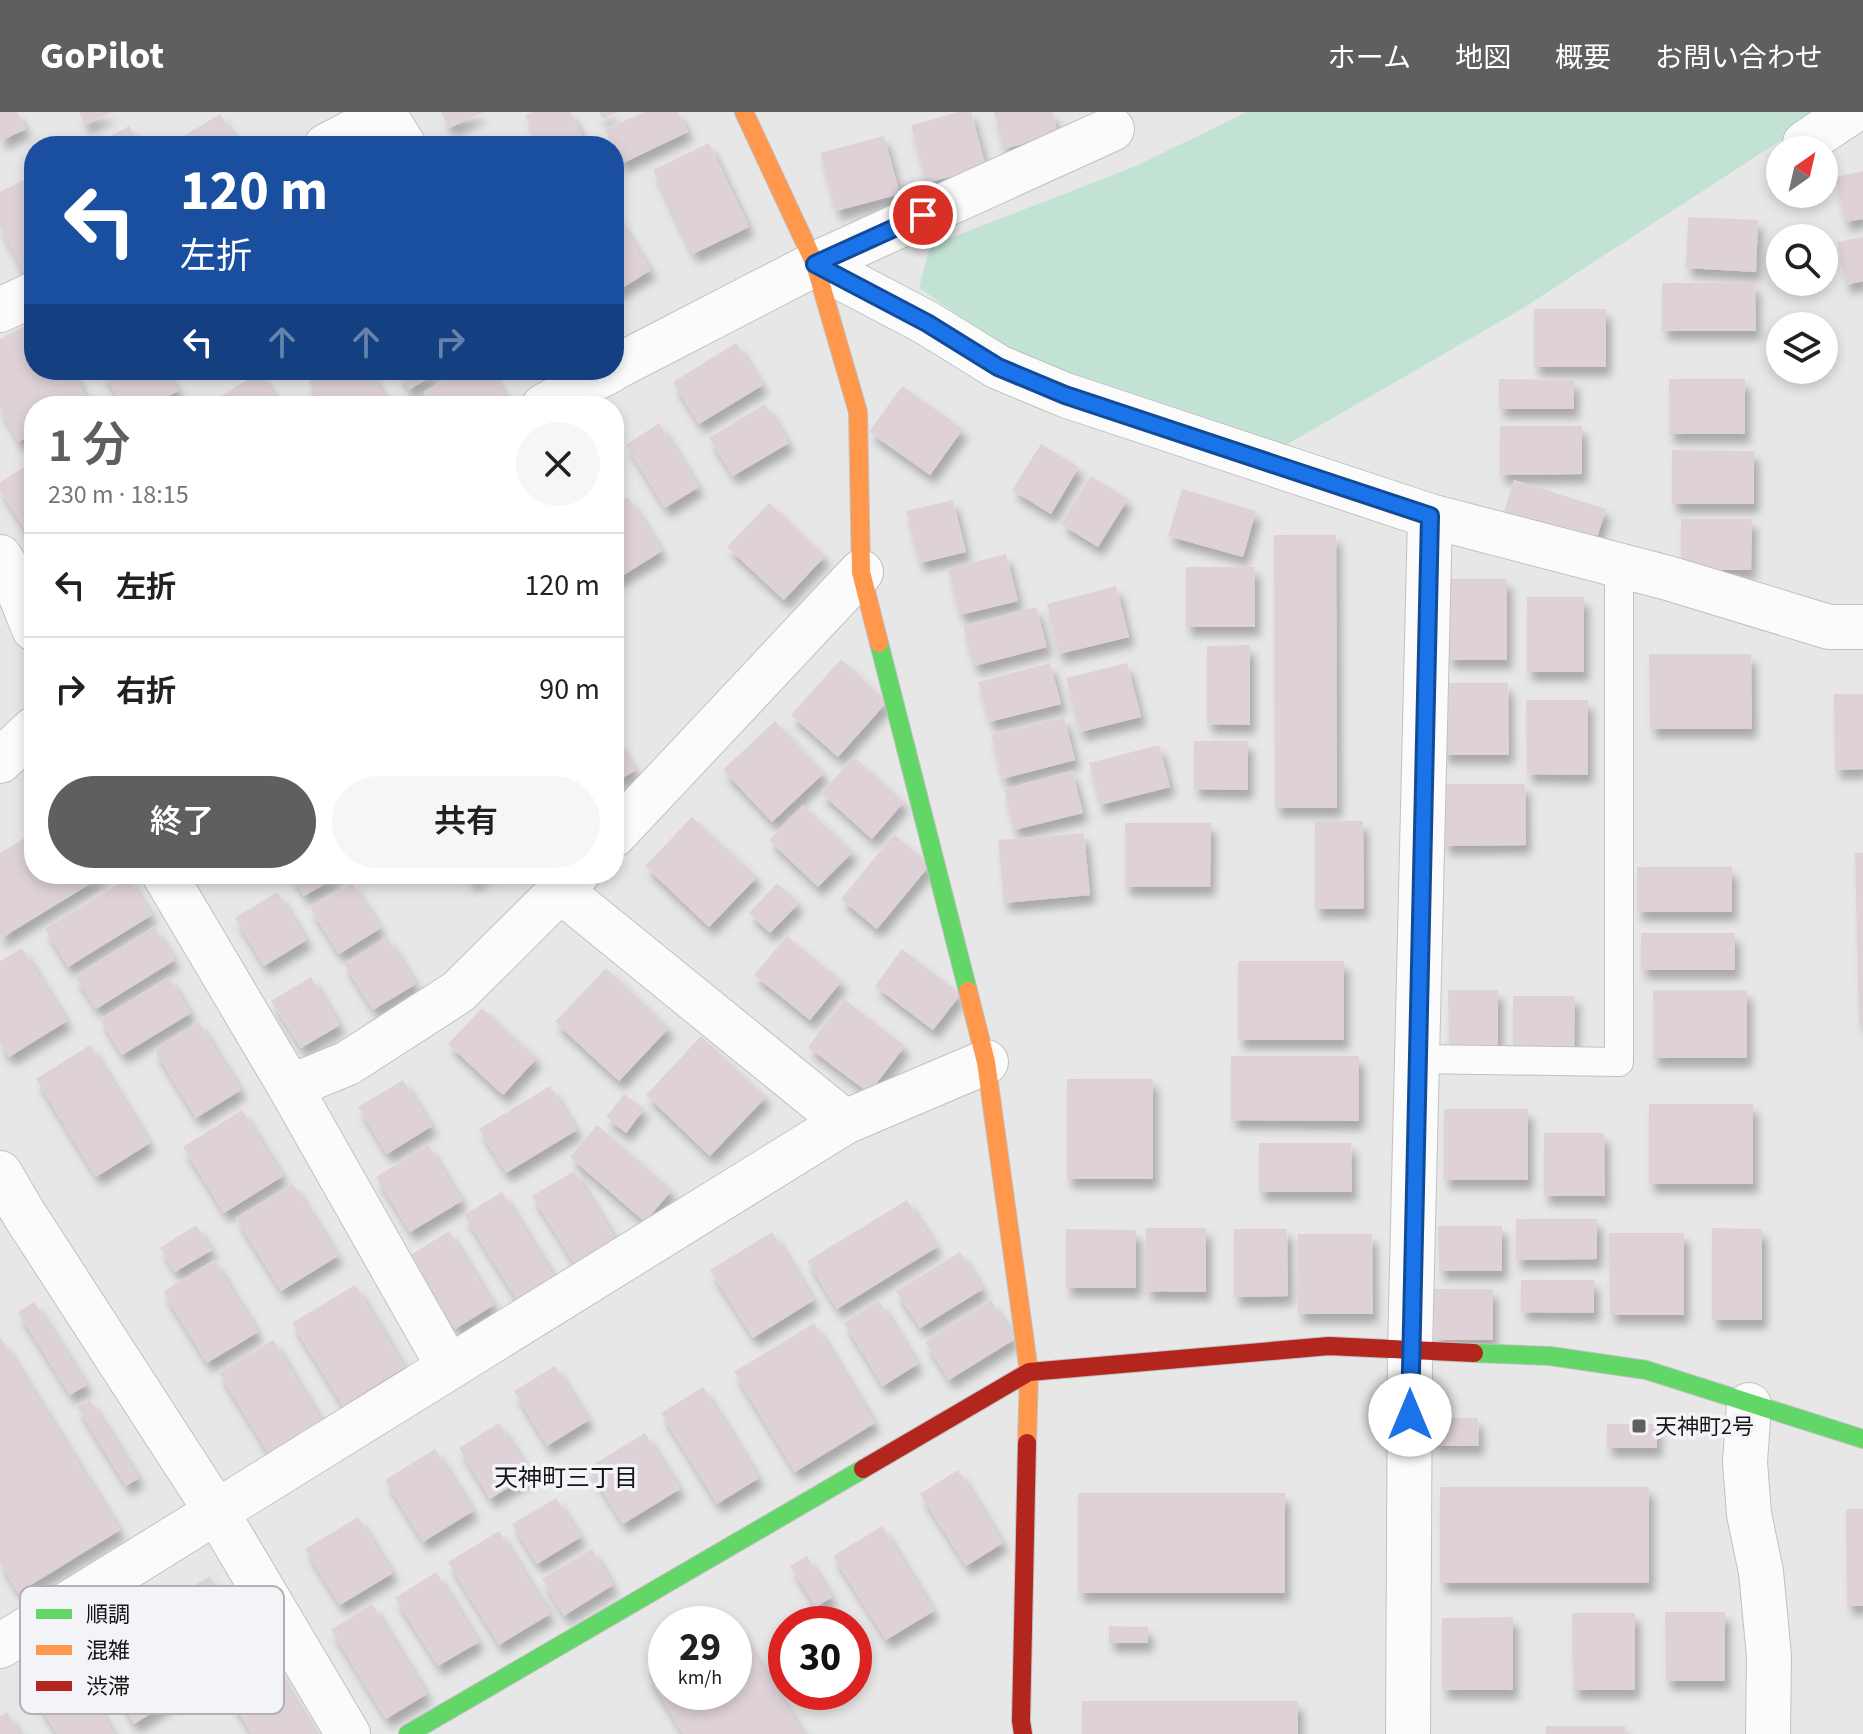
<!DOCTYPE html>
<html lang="ja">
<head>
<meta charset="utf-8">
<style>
	body { margin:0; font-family:"Source Sans 3","Noto Sans JP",sans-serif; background:#f6f6f6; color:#202124; height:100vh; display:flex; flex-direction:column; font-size:30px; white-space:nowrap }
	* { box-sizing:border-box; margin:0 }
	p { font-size:26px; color:#757577 }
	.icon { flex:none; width:44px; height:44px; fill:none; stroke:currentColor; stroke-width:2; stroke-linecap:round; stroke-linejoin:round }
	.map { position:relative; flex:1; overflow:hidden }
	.details { position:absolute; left:24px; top:284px; width:600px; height:488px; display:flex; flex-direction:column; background:#fff; border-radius:32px; box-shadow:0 4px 12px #0003 }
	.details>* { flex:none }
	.top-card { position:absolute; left:24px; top:24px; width:600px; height:244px; border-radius:32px; box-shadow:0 4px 12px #0003; background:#1a4fa0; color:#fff; overflow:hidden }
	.needle { width:52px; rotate:34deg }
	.buttons { position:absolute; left:1766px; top:24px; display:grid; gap:16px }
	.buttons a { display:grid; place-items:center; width:72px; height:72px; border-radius:50%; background:#fff; box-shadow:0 4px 12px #0003; font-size:40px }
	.speed { position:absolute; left:648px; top:1494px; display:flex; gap:16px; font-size:40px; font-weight:700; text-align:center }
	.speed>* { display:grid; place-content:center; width:104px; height:104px; border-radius:50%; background:#fff; box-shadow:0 4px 12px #0003; line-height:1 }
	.speed small { font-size:20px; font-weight:400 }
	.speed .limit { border:12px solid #d22; background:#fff; color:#111 }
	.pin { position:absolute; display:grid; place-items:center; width:68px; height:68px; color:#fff; margin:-34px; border:4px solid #fff; border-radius:50%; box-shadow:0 2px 8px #0007 }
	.me { position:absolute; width:88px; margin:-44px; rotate:0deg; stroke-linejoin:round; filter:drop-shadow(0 0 6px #0008) }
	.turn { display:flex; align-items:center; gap:28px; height:168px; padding:0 24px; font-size:36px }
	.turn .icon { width:104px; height:104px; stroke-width:2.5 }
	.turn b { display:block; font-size:56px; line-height:68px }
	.lanes { display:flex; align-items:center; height:76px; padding:0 24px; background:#0003; justify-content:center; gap:40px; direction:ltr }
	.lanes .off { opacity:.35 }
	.round { display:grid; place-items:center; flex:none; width:84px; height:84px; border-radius:42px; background:#f6f6f6 }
	.overview { display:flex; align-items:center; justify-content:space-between; height:136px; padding:0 24px }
	h1 { font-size:48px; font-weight:600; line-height:60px; color:#5f5f60 }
	.cta { display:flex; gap:16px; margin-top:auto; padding:16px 24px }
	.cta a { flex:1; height:92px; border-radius:48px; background:#5f5f60; color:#fff; font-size:32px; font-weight:600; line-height:92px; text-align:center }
	.cta a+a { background:#f6f6f6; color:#202124 }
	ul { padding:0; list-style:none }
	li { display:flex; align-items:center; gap:24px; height:104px; padding:0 24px; border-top:2px solid #e0e0e0 }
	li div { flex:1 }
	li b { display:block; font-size:30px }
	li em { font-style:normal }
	header { display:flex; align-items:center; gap:48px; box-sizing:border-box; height:112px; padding:0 40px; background:#5f5f60; color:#fff }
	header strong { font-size:38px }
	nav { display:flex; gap:44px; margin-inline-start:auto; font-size:28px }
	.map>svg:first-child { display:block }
</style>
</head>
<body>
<header>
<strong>GoPilot</strong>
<nav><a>ホーム</a><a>地図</a><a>概要</a><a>お問い合わせ</a></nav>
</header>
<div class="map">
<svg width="1863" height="1622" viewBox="0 0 1863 1622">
	<defs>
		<filter id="shadow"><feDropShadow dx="5" dy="9" stdDeviation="4" flood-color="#0004"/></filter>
	</defs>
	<rect width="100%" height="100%" fill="#e7e7e8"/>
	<path fill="#c2e3d4" d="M 1247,0 L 1824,0 L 1520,198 L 1286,333 L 1034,255 L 919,176 L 930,134 L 1136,54 Z"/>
	<path fill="#ded2d8" filter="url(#shadow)" d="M 0,0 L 17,0 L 26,17 L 0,29 Z
		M 79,0 L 112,0 L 85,13 Z
		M 441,0 L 484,0 L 449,16 Z
		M 532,0 L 571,0 L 587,34 L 540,34 L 525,3 Z
		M 599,0 L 618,0 L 602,7 Z
		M 644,0 L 678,0 L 688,20 L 621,52 L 605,18 Z
		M 959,0 L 971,0 L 986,55 L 927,71 L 911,13 Z
		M 994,0 L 1052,0 L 1058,23 L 1004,37 Z
		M 220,2 L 240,34 L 167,34 Z
		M 129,14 L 140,34 L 94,34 Z
		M 884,24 L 900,82 L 836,99 L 820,41 Z
		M 709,31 L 749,115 L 693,142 L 653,58 Z
		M 1863,59 L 1863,107 L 1845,110 L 1835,65 Z
		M 34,63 L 34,156 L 24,161 L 0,115 L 0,80 Z
		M 614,99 L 651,158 L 614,181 Z
		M 1688,105 L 1758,108 L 1756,160 L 1686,156 Z
		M 1863,125 L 1863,169 L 1846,173 L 1837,130 Z
		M 1662,171 L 1755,171 L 1756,219 L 1662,219 Z
		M 1534,197 L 1606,197 L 1606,255 L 1534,255 Z
		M 34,209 L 34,258 L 72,258 L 90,292 L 34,294 L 34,322 L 18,330 L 0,296 L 0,227 Z
		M 736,231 L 763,273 L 699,312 L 673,270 Z
		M 101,258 L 166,258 L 179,278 L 153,294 L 123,294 Z
		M 326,258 L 369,258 L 391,294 L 323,294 L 308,269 Z
		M 397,258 L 441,258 L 409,278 Z
		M 459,258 L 490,258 L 506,284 L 490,294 L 432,294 L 424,280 Z
		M 260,260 L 281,294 L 204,294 Z
		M 1499,267 L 1574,268 L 1574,297 L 1499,297 Z
		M 1669,267 L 1745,267 L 1745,322 L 1669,322 Z
		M 902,274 L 963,317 L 930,363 L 869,320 Z
		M 765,292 L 789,331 L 733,364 L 709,326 Z
		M 659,311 L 699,375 L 665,396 L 626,333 Z
		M 1500,314 L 1582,314 L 1582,362 L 1500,363 Z
		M 1041,332 L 1079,355 L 1051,402 L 1012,378 Z
		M 1672,338 L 1754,339 L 1754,392 L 1672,392 Z
		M 34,349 L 34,425 L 31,427 L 0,378 L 0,370 Z
		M 1091,364 L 1128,387 L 1098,435 L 1061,412 Z
		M 1514,368 L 1606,397 L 1595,432 L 1503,403 Z
		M 1182,377 L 1256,399 L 1243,445 L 1168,424 Z
		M 628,385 L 662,439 L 614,469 L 614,393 Z
		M 953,388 L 966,440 L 920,451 L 906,399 Z
		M 769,391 L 825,444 L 784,488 L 727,435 Z
		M 1681,407 L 1752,407 L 1751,458 L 1681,458 Z
		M 1274,423 L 1336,423 L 1337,696 L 1275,696 Z
		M 1006,442 L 1018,489 L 960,503 L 948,457 Z
		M 1186,455 L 1255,455 L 1255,515 L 1186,515 Z
		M 1447,467 L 1507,467 L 1507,548 L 1448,548 Z
		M 1116,474 L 1129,525 L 1059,542 L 1047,492 Z
		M 1527,485 L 1584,485 L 1584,560 L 1527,560 Z
		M 1036,495 L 1047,535 L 974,554 L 963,514 Z
		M 1250,533 L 1250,613 L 1207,612 L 1207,534 Z
		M 1649,542 L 1751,542 L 1752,617 L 1650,617 Z
		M 841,547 L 887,590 L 838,645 L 791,603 Z
		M 1050,551 L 1061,592 L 989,610 L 978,570 Z
		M 1127,551 L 1141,605 L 1080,620 L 1066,566 Z
		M 1443,571 L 1508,571 L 1509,643 L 1443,643 Z
		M 1834,582 L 1863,582 L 1863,657 L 1835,658 Z
		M 1526,588 L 1588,588 L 1588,663 L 1527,662 Z
		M 1064,605 L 1075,648 L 1002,667 L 991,623 Z
		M 775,609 L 824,661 L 772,710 L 723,658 Z
		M 614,624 L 636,658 L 614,671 Z
		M 1194,629 L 1248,629 L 1248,678 L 1194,677 Z
		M 1159,633 L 1170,675 L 1100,693 L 1089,651 Z
		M 854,645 L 904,690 L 872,727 L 821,681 Z
		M 1072,659 L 1083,701 L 1014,718 L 1004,677 Z
		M 1444,672 L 1525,672 L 1526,733 L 1444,734 Z
		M 803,693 L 853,740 L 818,775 L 769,728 Z
		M 692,705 L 757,765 L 709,815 L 645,754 Z
		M 1315,709 L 1363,709 L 1364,797 L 1315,797 Z
		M 1125,711 L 1211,711 L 1210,775 L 1125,775 Z
		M 34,720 L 34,762 L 106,762 L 0,827 L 0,741 Z
		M 1084,721 L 1090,783 L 1004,791 L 998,728 Z
		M 894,722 L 930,753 L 877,817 L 841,787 Z
		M 1855,741 L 1863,741 L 1863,912 L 1859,912 Z
		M 1637,755 L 1732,755 L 1732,800 L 1637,800 Z
		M 290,762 L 342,762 L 304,784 Z
		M 466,762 L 487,762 L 471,771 Z
		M 128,766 L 152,803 L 68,855 L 45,817 Z
		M 352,771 L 381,816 L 339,842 L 310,796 Z
		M 777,771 L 799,791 L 770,821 L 749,801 Z
		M 277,780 L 307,828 L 264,854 L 235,806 Z
		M 154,815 L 175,848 L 96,897 L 75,864 Z
		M 1641,821 L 1735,821 L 1735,858 L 1641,858 Z
		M 787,824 L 842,869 L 810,908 L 754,863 Z
		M 387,825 L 416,872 L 373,898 L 344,852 Z
		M 22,836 L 67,909 L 9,945 L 0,931 L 0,849 Z
		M 902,837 L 961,882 L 933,918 L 875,874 Z
		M 1238,849 L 1344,849 L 1344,928 L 1238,928 Z
		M 606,856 L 669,916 L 619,969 L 555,910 Z
		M 169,865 L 191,901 L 122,943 L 100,907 Z
		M 311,865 L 340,913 L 301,936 L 271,889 Z
		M 1448,878 L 1498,878 L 1498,941 L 1449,941 Z
		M 1653,878 L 1747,878 L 1747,946 L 1653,946 Z
		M 1513,884 L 1575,884 L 1574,937 L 1513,937 Z
		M 844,887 L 905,934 L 869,981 L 808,935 Z
		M 482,896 L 537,946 L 503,983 L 448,932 Z
		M 199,910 L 241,978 L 196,1006 L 154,937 Z
		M 701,924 L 766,985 L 710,1044 L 646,983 Z
		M 90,933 L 150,1031 L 96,1065 L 36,967 Z
		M 1231,944 L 1359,944 L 1359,1009 L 1231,1008 Z
		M 1067,967 L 1153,967 L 1153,1067 L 1067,1067 Z
		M 403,968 L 432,1014 L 387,1042 L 358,995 Z
		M 550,974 L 577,1018 L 506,1061 L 479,1017 Z
		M 624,982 L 644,997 L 626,1021 L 606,1005 Z
		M 1649,992 L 1753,992 L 1753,1072 L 1649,1072 Z
		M 1444,997 L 1528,997 L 1528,1068 L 1444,1068 Z
		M 242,998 L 283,1064 L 224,1101 L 183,1035 Z
		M 597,1013 L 672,1078 L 645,1110 L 570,1045 Z
		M 1544,1021 L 1604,1021 L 1605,1084 L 1544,1084 Z
		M 1259,1031 L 1351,1031 L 1352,1080 L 1259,1080 Z
		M 428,1033 L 462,1089 L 410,1120 L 376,1065 Z
		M 574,1059 L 617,1129 L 576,1154 L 532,1084 Z
		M 293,1072 L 338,1144 L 281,1179 L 236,1106 Z
		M 502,1080 L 555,1166 L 518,1189 L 464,1103 Z
		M 907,1088 L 937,1135 L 837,1197 L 807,1149 Z
		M 1516,1107 L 1597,1107 L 1597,1147 L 1516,1148 Z
		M 196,1113 L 212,1138 L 175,1160 L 160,1136 Z
		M 1438,1114 L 1502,1114 L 1502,1159 L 1439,1159 Z
		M 1146,1116 L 1206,1116 L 1206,1180 L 1146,1179 Z
		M 1712,1116 L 1762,1117 L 1762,1208 L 1712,1208 Z
		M 1066,1117 L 1136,1118 L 1136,1176 L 1066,1176 Z
		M 1234,1117 L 1287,1117 L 1288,1184 L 1234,1185 Z
		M 449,1119 L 494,1193 L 455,1217 L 409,1144 Z
		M 772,1120 L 814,1188 L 753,1226 L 710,1158 Z
		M 1609,1121 L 1684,1121 L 1684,1203 L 1610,1203 Z
		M 1298,1122 L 1372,1122 L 1373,1202 L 1298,1202 Z
		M 960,1140 L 983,1177 L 920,1216 L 896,1179 Z
		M 214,1148 L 258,1220 L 207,1251 L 163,1180 Z
		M 1521,1168 L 1594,1168 L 1594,1201 L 1521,1200 Z
		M 355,1173 L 405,1255 L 343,1294 L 292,1211 Z
		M 1434,1177 L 1493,1177 L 1493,1228 L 1434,1228 Z
		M 991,1188 L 1015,1227 L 949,1268 L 925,1230 Z
		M 879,1189 L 918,1252 L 883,1274 L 844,1211 Z
		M 34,1190 L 87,1273 L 70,1283 L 18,1200 Z
		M 814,1211 L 875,1311 L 795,1360 L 734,1260 Z
		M 0,1225 L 120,1418 L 18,1481 L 0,1451 Z
		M 273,1228 L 322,1309 L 269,1342 L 219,1261 Z
		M 555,1254 L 589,1308 L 547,1334 L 514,1279 Z
		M 703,1275 L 759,1366 L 717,1392 L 661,1301 Z
		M 90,1288 L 139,1366 L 126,1374 L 77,1295 Z
		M 1433,1306 L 1478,1306 L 1479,1334 L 1433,1334 Z
		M 499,1311 L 531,1362 L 490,1387 L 459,1336 Z
		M 1607,1312 L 1657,1312 L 1657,1336 L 1607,1336 Z
		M 645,1321 L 680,1377 L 623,1412 L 588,1356 Z
		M 435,1337 L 473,1399 L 423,1430 L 385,1368 Z
		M 958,1358 L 1003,1431 L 966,1454 L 920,1382 Z
		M 1440,1375 L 1649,1375 L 1649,1471 L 1440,1471 Z
		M 1078,1381 L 1285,1381 L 1285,1481 L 1078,1481 Z
		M 556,1386 L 581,1425 L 537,1452 L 512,1412 Z
		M 1846,1397 L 1863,1397 L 1863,1494 L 1847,1494 Z
		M 358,1405 L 393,1461 L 340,1493 L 305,1437 Z
		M 882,1414 L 934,1499 L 886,1528 L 833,1444 Z
		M 499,1419 L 550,1502 L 499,1533 L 448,1450 Z
		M 592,1437 L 613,1473 L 564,1504 L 542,1467 Z
		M 807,1444 L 832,1485 L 816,1495 L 790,1454 Z
		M 436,1460 L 479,1530 L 438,1554 L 395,1486 Z
		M 210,1464 L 250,1529 L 205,1557 L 165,1491 Z
		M 372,1492 L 427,1582 L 386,1607 L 331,1518 Z
		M 1665,1500 L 1725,1500 L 1725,1569 L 1666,1569 Z
		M 1572,1501 L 1635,1501 L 1635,1578 L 1573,1578 Z
		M 138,1503 L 185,1580 L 134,1612 L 86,1535 Z
		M 1513,1505 L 1513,1578 L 1442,1578 L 1442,1506 Z
		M 734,1509 L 804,1622 L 683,1622 L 648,1564 L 666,1552 L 666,1580 L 734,1580 Z
		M 1109,1514 L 1148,1515 L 1148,1531 L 1109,1531 Z
		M 268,1544 L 316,1622 L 252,1622 L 221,1573 Z
		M 75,1557 L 115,1622 L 57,1622 L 32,1582 Z
		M 1082,1589 L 1298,1589 L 1298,1622 L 1082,1622 Z
		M 7,1600 L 20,1622 L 0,1622 L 0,1604 Z
		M 1546,1614 L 1625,1614 L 1625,1622 L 1546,1622 Z"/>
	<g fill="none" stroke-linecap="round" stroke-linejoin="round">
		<defs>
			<path id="lane" d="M 1416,947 L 1619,950 L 1619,454"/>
			<path id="street" d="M 383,0 L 404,34
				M 1805,31 L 1851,0
				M 326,34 L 384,4
				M 815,152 L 927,211 L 998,255 L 1065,283 L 1430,404 L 1668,466 L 1829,515 L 1863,515
				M 0,198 L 34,182
				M 614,256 L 815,152 L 1112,17
				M 544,294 L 611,258
				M 0,445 L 14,467 L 34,517
				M 0,649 L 34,617
				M 614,723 L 861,460
				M 164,762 L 290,975 L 448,1254
				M 561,779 L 845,1010
				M 290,975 L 348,951 L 458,880 L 577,762
				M 0,1061 L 24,1102 L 216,1399 L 348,1622
				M 1749,1293 L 1745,1350 L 1749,1402 L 1761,1460 L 1769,1544 L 1768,1622
				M 0,1534 L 845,1010 L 986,950
				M 1408,1622 L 1410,1239 L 1430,404"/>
			<path id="fast" d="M 879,531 L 968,879
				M 1474,1241 L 1550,1244 L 1646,1258 L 1863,1327
				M 408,1622 L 863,1357"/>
			<path id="slow" d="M 744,0 L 815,152 L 858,300 L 861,460 L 879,531
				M 968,879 L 986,950 L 1029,1260 L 1027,1331"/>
			<path id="jam" d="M 863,1357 L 1029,1260 L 1329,1234 L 1474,1241
				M 1023,1622 L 1021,1609 L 1027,1331"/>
		</defs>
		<use href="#lane" stroke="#c1c1c2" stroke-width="30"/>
		<use href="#street" stroke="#c1c1c2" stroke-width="46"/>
		<use href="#fast" stroke="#c1c1c2" stroke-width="20"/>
		<use href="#slow" stroke="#c1c1c2" stroke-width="20"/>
		<use href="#jam" stroke="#c1c1c2" stroke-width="20"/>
		<use href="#lane" stroke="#fbfbfc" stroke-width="28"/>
		<use href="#street" stroke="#fbfbfc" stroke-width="44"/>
		<use href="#fast" stroke="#63d668" stroke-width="18"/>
		<use href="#slow" stroke="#ff974d" stroke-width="18"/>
		<use href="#jam" stroke="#b3261e" stroke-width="18"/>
	</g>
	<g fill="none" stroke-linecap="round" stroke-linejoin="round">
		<defs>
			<path id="route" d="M 923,103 L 815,152 L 927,211 L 998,255 L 1065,283 L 1430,404 L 1410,1303"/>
		</defs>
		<use href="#route" stroke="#114b97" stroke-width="20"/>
		<use href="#route" stroke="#1a73e8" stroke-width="14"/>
	</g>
	<rect fill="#5f5f60" stroke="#f3f4f7" stroke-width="3" x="1631" y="1306" width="16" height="16" rx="4"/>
	<g text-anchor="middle" stroke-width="7" stroke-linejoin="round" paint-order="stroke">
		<g font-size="22" fill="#161617" stroke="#f3f4f7" text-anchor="start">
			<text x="1655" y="1322">天神町2号</text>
		</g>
		<g font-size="24" fill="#161617" stroke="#f3f4f7">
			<text x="566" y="1374">天神町三丁目</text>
		</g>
	</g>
	<rect x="20" y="1474" width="264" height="128" rx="12" fill="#f3f4f7" stroke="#b1b1b4" stroke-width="2"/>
	<rect x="36" y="1497" width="36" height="10" fill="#63d668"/>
	<rect x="36" y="1533" width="36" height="10" fill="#ff974d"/>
	<rect x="36" y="1569" width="36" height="10" fill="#b3261e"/>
	<g font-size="22" fill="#161617">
		<text x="86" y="1510">順調</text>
		<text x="86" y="1546">混雑</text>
		<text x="86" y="1582">渋滞</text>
	</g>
</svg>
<div class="buttons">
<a><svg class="needle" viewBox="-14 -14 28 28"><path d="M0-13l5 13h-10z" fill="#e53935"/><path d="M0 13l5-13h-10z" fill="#757577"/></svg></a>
<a><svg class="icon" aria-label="search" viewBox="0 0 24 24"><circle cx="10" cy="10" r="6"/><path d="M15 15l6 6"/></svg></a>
<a><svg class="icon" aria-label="layers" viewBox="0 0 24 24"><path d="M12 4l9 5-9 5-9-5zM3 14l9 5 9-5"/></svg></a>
</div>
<div class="speed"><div>29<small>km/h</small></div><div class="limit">30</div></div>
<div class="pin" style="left:923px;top:103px;background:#d93025"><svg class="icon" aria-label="arrive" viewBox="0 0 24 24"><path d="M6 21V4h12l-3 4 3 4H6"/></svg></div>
<svg class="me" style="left:1410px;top:1303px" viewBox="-20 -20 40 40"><circle r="19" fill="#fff"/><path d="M0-13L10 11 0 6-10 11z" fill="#1a73e8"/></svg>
<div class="top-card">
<div class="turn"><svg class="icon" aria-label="left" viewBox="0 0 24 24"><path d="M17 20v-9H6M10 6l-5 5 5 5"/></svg><div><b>120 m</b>左折</div></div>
<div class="lanes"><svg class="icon" aria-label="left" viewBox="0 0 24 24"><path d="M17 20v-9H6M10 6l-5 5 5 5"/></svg><svg class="icon off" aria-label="ahead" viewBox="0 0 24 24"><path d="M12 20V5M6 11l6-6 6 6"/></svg><svg class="icon off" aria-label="ahead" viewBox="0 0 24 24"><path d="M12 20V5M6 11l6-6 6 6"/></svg><svg class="icon off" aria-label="right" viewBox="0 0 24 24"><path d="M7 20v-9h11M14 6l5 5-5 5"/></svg></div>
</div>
<section class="details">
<div class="overview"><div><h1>1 分</h1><p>230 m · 18:15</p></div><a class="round"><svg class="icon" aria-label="close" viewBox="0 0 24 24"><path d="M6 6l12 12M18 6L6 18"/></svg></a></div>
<ul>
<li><svg class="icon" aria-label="left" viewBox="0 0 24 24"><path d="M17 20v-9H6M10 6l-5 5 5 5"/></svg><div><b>左折</b></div><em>120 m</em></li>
<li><svg class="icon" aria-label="right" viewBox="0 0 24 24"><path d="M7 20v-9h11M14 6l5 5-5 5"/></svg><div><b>右折</b></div><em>90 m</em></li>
</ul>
<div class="cta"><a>終了</a><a>共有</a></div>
</section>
</div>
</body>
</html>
